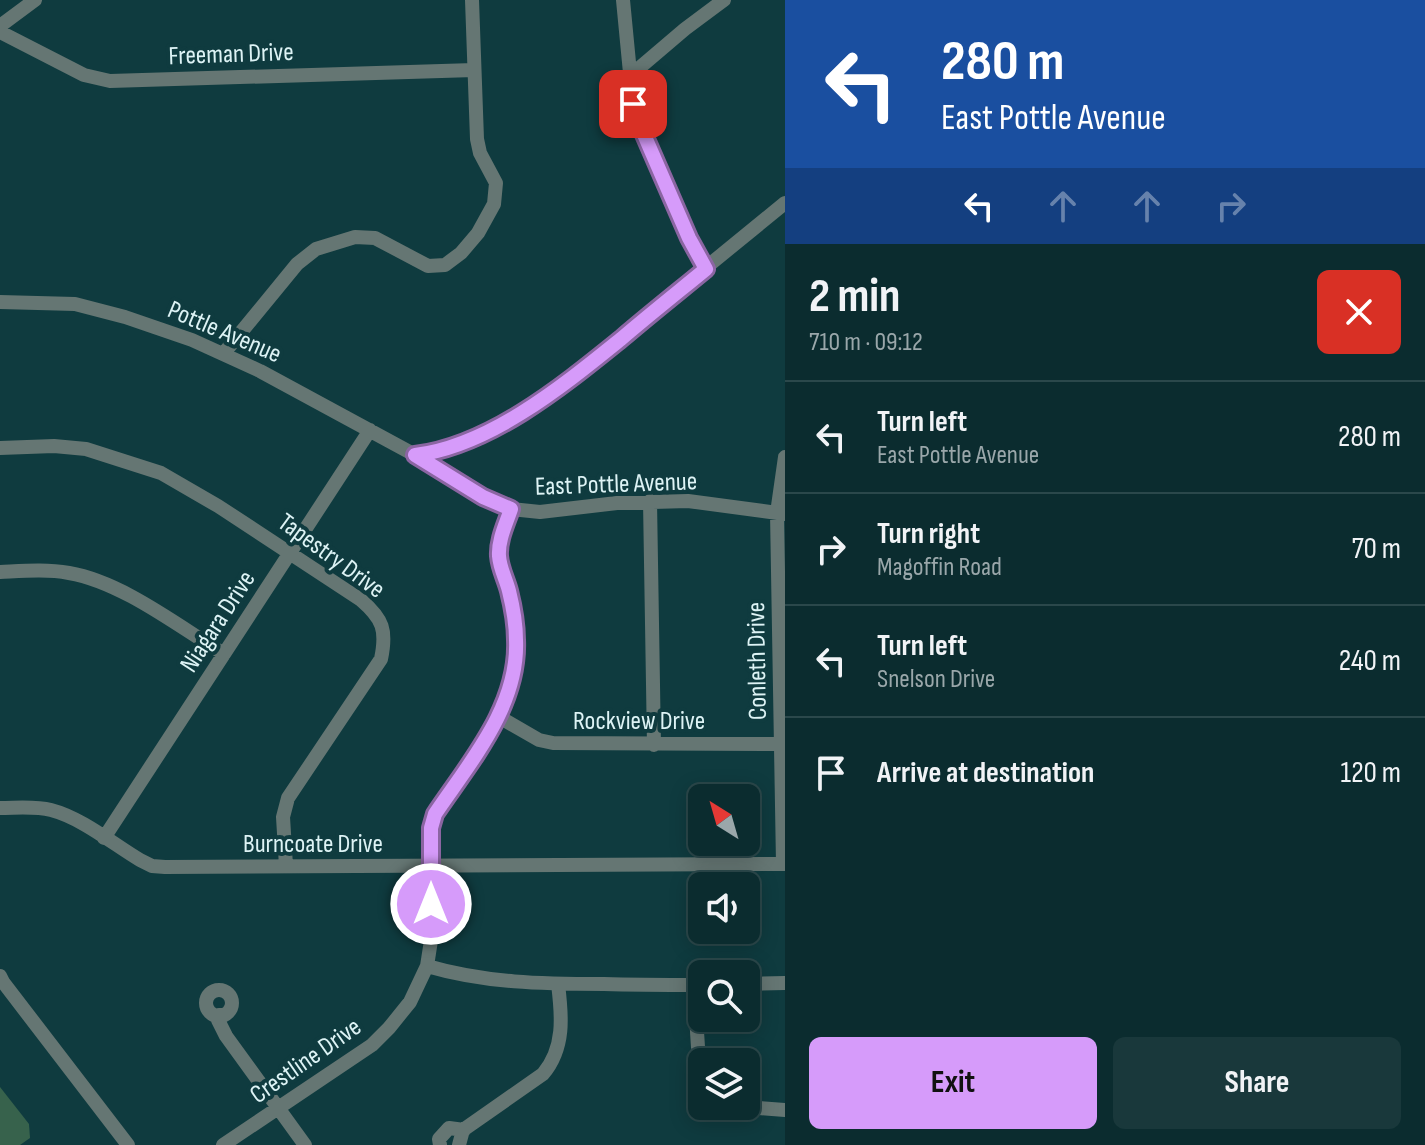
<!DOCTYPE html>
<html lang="en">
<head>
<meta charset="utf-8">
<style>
	body { margin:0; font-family:"Sofia Sans Condensed",sans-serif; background:#19383b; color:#f1f3f6; height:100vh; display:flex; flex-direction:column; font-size:30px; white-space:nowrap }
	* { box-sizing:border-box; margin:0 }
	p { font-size:26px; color:#9aa7aa }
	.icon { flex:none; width:44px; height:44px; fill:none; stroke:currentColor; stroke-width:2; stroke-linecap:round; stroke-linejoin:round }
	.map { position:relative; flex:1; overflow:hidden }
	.details { display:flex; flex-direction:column; background:#0b2c2f; width:640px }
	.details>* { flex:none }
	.banner { background:#1a4fa0; color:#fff; overflow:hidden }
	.needle { width:52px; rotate:323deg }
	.buttons { position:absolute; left:688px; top:784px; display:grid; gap:16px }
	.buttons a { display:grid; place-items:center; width:72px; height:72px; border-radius:12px; background:#0b2c2f; box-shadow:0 4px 20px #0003,0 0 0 2px #2b484b; font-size:40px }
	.pin { position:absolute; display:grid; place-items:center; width:68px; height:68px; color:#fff; margin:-34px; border-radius:16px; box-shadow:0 4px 12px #0006 }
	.me { position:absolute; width:88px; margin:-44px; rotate:0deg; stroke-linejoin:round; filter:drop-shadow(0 0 6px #0008) }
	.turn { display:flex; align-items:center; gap:28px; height:168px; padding:0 24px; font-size:36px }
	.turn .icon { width:104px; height:104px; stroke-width:2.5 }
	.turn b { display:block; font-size:56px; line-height:68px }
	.lanes { display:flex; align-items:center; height:76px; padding:0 24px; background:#0003; justify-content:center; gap:40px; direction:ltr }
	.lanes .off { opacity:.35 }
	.round { display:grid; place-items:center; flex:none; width:84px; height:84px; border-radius:12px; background:#19383b }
	.summary { display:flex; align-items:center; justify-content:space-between; height:136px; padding:0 24px }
	h1 { font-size:48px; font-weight:700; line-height:60px }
	.cta { display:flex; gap:16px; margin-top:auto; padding:16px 24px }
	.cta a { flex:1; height:92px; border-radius:12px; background:#d69bfa; color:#111; font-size:32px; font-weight:700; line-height:92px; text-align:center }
	.cta a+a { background:#19383b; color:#f1f3f6 }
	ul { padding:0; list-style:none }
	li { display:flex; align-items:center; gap:24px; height:112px; padding:0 24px; border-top:2px solid #2b484b }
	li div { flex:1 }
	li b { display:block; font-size:30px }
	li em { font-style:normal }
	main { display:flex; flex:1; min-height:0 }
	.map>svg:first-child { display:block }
</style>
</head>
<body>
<main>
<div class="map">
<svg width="785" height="1145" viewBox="0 0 785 1145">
	<rect width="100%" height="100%" fill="#0f3b3f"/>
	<path fill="#37624c" d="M 0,1087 L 29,1124 L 30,1138 L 20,1145 L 0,1145 Z"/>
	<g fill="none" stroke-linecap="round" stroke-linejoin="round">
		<path stroke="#657673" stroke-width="14" d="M 623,0 L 633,104 L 639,123 L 689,238 L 706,269
			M 0,26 L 35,0
			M 0,32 L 84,75 L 110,81 L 474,70
			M 631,75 L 685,29 L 724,0
			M 0,302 L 75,304 L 125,317 L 192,340 L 260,371 L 415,455 L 483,497 L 511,509 L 540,512 L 617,503 L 688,501 L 785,514
			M 224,353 L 297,264 L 316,249 L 355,237 L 375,238 L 428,266 L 445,265 L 461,253 L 478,233 L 494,204 L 496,183 L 480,153 L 477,139 L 472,0
			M 0,448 L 54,446 L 86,449 L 161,473 L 218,506 L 361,600 C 383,619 387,630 381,659 L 288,798 L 283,817 L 286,866
			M 416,455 C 465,449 511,421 551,394 L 785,203
			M 650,501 L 654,745
			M 0,572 C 23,571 46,569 69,573 C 122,582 178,626 224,654
			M 499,717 L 539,740 L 553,743 L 785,744
			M 0,808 C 17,808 35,806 51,810 C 82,818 113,844 140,860 L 152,866 L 165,867 L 785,864
			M 104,838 L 370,430
			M 783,864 L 777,513 L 785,457
			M 427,966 C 485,983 543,984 604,984 C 636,985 669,985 702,985
			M 0,976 L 3,982 L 128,1145
			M 746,984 L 785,983
			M 694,985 L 698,1047 L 704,1062
			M206 1003a13 13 0 1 1 26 0a13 13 0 1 1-26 0Z
			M 219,1015 L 218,1020 L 226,1036 L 305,1145
			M 746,1104 L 759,1108 L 785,1110
			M 223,1145 L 372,1045 L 389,1028 L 410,1002 L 427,966 L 432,934 L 431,828 L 435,814 C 470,762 519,706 516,639 C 516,623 513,607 509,591 C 506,579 500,569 499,556 C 498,540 506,524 511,509
			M 440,1145 L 439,1139 L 449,1128 L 464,1130
			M 459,1145 L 463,1130 L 543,1074 C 565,1048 562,1016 558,984"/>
	</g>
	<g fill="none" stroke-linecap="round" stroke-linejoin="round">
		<defs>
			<path id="route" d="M 431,904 L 431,828 L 435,814 C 470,762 519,706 516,640 C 516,624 513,607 509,591 C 506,579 500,569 499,556 C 498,540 506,524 511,509 L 483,497 L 415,455 C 490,446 564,385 621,339 C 649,315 678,292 706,269 L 689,238 L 639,123 L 633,104"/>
		</defs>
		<use href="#route" stroke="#8b65a2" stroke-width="20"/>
		<use href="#route" stroke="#d69bfa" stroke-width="14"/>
	</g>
	<g text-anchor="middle" stroke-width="8" stroke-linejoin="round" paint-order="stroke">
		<g font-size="26" fill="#ddf3f5" stroke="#0f3b3f">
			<text transform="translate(231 53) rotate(-2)" y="9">Freeman Drive</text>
			<text transform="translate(225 331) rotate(23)" y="9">Pottle Avenue</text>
			<text transform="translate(616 483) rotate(-2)" y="9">East Pottle Avenue</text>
			<text transform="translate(332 555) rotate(36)" y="9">Tapestry Drive</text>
			<text transform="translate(217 621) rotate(-57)" y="9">Niagara Drive</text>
			<text transform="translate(756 661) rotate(-91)" y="9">Conleth Drive</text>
			<text x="639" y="729">Rockview Drive</text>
			<text x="313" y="852">Burncoate Drive</text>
			<text transform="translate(305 1060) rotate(-35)" y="9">Crestline Drive</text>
		</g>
	</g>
</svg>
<div class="buttons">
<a><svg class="needle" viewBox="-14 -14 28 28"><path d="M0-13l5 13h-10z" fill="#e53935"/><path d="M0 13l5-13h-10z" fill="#9aa7aa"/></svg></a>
<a><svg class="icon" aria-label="sound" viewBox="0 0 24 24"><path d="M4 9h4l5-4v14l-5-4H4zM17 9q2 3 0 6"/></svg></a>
<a><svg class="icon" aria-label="search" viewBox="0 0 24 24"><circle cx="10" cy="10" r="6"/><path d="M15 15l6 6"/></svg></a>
<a><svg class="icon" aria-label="layers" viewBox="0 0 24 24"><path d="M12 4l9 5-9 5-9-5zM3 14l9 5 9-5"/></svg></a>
</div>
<div class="pin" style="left:633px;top:104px;background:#d93025"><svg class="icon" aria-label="arrive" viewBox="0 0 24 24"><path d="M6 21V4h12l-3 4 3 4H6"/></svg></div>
<svg class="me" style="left:431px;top:904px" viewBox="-20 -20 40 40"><circle r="17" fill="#d69bfa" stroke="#fff" stroke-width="3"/><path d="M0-11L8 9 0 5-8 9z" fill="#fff"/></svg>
</div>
<section class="details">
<div class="banner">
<div class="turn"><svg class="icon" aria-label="left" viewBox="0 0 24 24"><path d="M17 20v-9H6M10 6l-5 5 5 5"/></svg><div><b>280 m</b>East Pottle Avenue</div></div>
<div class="lanes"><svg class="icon" aria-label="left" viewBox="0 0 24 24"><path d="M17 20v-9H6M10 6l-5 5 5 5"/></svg><svg class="icon off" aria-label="ahead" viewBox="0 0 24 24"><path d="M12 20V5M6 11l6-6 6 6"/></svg><svg class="icon off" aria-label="ahead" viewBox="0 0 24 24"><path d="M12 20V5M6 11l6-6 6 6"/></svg><svg class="icon off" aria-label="right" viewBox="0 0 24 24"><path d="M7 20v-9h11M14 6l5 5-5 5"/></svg></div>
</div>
<div class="summary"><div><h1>2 min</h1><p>710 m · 09:12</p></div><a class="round" style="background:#d93025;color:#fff"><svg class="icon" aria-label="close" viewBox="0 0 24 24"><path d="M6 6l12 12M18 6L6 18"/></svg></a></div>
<ul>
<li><svg class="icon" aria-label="left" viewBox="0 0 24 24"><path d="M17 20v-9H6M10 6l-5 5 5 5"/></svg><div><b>Turn left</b><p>East Pottle Avenue</p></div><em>280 m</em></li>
<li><svg class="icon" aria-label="right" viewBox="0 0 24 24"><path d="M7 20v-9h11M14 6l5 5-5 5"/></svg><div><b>Turn right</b><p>Magoffin Road</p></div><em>70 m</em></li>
<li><svg class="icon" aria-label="left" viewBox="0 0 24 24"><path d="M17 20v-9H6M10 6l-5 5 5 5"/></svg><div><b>Turn left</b><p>Snelson Drive</p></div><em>240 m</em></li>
<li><svg class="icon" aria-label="arrive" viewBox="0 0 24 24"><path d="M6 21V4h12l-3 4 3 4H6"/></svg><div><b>Arrive at destination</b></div><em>120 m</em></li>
</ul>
<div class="cta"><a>Exit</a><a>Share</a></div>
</section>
</main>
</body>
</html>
